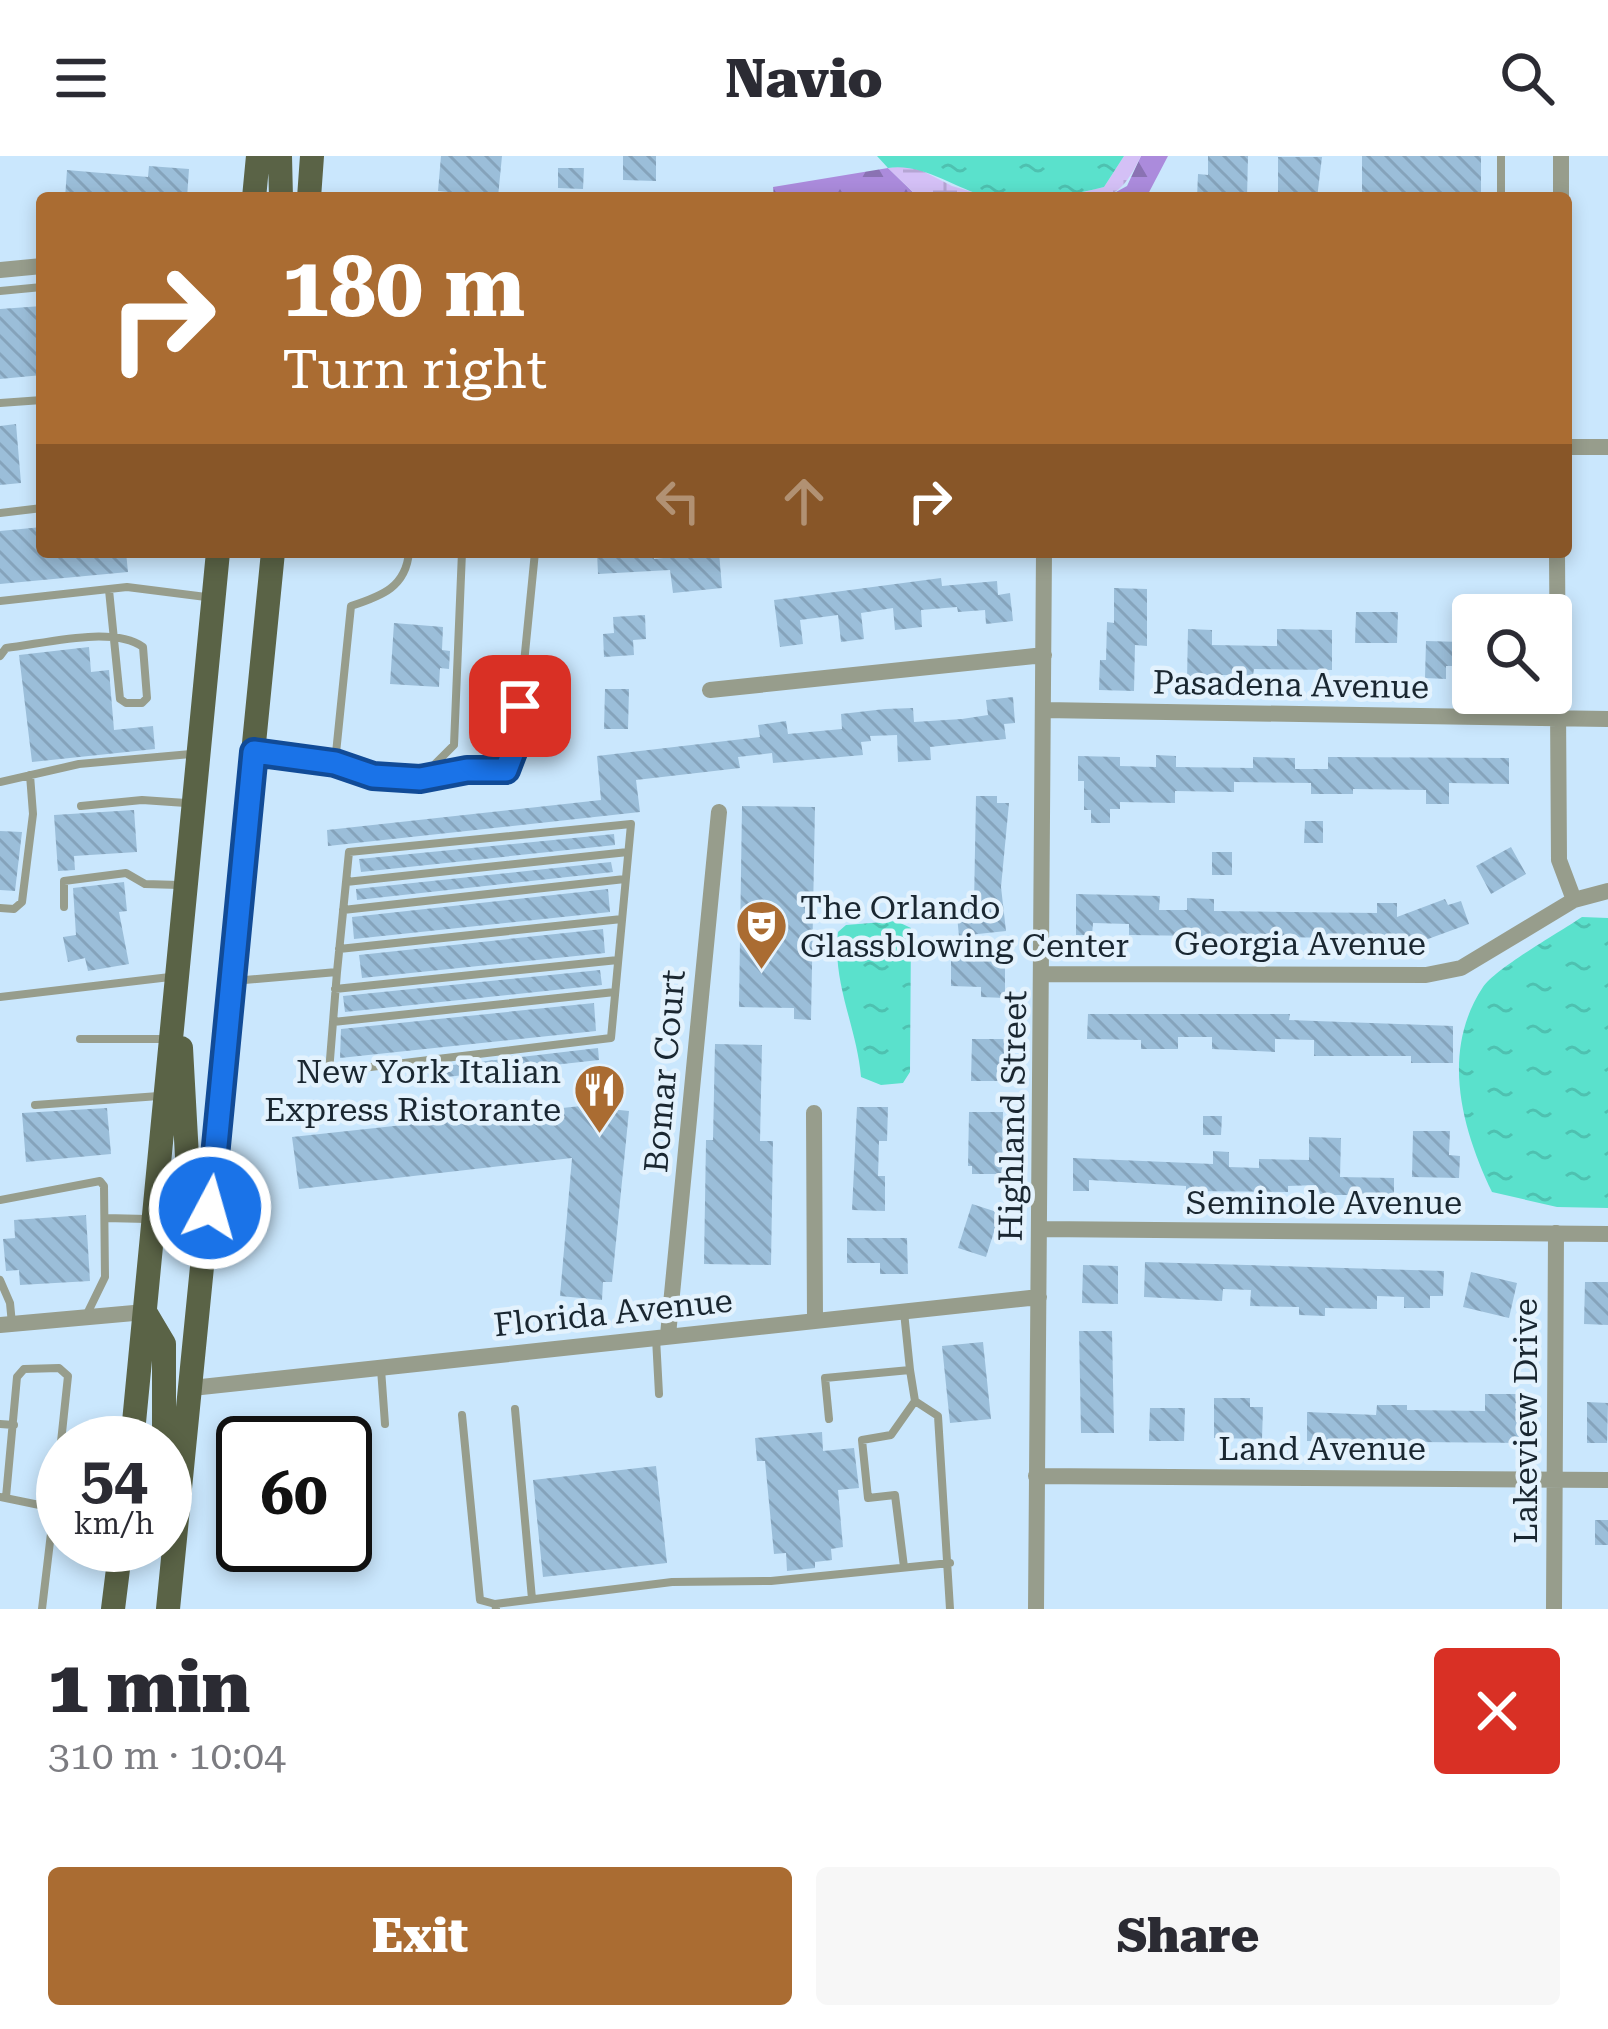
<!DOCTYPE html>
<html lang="en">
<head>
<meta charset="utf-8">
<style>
	body { margin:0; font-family:"Roboto Serif",serif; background:#f7f7f7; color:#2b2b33; height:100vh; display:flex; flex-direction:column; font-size:45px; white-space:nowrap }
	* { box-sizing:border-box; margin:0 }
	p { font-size:39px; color:#7c7c81 }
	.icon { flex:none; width:66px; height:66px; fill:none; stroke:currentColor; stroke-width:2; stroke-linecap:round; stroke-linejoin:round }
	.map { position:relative; height:1453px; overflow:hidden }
	.side { display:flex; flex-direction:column; background:#fff; flex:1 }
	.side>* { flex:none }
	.top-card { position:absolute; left:36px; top:36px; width:1536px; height:366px; border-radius:12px; box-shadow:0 6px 18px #0003; background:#aa6c32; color:#fff; overflow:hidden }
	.tools { position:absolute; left:1452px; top:438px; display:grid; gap:24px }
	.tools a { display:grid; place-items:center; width:120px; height:120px; border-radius:12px; background:#fff; box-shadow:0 6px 18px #0003; font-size:60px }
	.speed { position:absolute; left:36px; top:1260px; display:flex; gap:24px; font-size:60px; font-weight:700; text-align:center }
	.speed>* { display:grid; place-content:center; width:156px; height:156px; border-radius:50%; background:#fff; box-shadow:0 6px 18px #0003; line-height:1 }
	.speed small { font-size:30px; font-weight:400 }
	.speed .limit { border:6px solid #111; border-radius:18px; background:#fff; color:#111 }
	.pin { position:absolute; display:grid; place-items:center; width:102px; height:102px; color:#fff; margin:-51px; border-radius:24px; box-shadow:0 6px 18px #0006 }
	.me { position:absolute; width:132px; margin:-66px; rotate:6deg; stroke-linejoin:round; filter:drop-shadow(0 0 9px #0008) }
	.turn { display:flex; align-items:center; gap:42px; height:252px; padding:0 48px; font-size:54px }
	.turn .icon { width:156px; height:156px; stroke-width:2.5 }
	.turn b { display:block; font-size:84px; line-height:102px }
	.lanes { display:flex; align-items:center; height:114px; padding:0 48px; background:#0003; justify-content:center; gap:60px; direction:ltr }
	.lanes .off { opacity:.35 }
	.round { display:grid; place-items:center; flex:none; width:126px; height:126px; border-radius:12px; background:#f7f7f7 }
	.summary { display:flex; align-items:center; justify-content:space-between; height:204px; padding:0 48px }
	h1 { font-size:72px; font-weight:800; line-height:90px }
	.primary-button { display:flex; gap:24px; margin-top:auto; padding:24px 48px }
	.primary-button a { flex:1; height:138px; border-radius:12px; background:#aa6c32; color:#fff; font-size:48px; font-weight:800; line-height:138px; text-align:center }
	.primary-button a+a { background:#f7f7f7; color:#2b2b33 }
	header { display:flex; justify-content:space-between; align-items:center; height:156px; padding:0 48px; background:#fff; font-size:54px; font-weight:800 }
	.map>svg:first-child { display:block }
</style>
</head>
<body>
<header><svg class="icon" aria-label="menu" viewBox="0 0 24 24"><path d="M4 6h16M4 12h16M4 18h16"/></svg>Navio<svg class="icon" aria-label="search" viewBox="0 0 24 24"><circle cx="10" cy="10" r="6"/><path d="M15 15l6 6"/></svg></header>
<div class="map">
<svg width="1608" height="1453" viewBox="0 0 1608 1453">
	<defs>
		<pattern id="forest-firs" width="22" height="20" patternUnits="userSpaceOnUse" patternTransform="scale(3)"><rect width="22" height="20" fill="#ab8bdc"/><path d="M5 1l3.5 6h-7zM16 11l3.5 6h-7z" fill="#8a72b3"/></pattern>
		<pattern id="wetland-marsh" width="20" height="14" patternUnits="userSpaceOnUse" patternTransform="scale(3)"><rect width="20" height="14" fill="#d4c0f6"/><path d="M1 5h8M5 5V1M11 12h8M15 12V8" fill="none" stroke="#b5a5d3"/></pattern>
		<pattern id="water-ripples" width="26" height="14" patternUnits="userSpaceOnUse" patternTransform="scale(3)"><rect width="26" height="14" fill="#5ae1cc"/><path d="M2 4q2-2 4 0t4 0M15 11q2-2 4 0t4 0" fill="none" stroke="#4ec1b0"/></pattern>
		<pattern id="building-back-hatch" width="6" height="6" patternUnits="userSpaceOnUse" patternTransform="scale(3)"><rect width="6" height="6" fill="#9bbed9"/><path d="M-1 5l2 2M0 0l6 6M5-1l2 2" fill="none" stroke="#85a3bb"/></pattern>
	</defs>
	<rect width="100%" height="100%" fill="#cae7fd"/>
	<path fill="url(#forest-firs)" d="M 1141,0 L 1168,0 L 1146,42 L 1105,42 L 1127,30 Z
		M 888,12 L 919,42 L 774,42 L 773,31 Z"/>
	<path fill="url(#wetland-marsh)" d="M 1124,0 L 1141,0 C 1118,47 1108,42 1059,42 L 1104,31 Z
		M 911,9 L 952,30 L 993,42 L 919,42 L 888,12 Z"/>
	<path fill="url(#water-ripples)" d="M 877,0 L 1124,0 L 1104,31 C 1067,40 1026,49 988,41 C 953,32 924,7 888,12 Z
		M 1582,761 L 1608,762 L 1608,1052 L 1557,1051 L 1492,1036 C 1462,973 1440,896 1483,831 C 1496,812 1560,776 1582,761 Z
		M 896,765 L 911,772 L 910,916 L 903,927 L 881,929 L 861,921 C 857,871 832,828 838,776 L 846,769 Z"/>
	<path fill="url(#building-back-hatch)" d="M 441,0 L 502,0 L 498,41 L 438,35 Z
		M 623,0 L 656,0 L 656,25 L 623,24 Z
		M 1208,0 L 1248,0 L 1247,42 L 1197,42 L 1198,18 L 1208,19 Z
		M 1362,0 L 1481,0 L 1481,42 L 1362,42 Z
		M 1278,1 L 1322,1 L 1317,42 L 1278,42 Z
		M 149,10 L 189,13 L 187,42 L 65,42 L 67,14 L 148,21 Z
		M 558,12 L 584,12 L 583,33 L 558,32 Z
		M 42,150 L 42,219 L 0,223 L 0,153 Z
		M 16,268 L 21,327 L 0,329 L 0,270 Z
		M 42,371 L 42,396 L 126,396 L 128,416 L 0,428 L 0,375 Z
		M 597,396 L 654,396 L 654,403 L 719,396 L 722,432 L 673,437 L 670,414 L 598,418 Z
		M 941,422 L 942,430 L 997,425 L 998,439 L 1010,437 L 1013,465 L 986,468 L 985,454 L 958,456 L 957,451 L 921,454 L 922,471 L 895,474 L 893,452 L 861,457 L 864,483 L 841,486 L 838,459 L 800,464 L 803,488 L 780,491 L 774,444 Z
		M 1114,432 L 1147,433 L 1147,490 L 1135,489 L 1134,535 L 1099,534 L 1100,504 L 1106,504 L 1107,466 L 1114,467 Z
		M 1356,456 L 1398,456 L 1397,487 L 1355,487 Z
		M 645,459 L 646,483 L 633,484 L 634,499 L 604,501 L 603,478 L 614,477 L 613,461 Z
		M 394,467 L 443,471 L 442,494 L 450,495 L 449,513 L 440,512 L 439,531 L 390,528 Z
		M 1188,473 L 1212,474 L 1212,489 L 1277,490 L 1277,473 L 1332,474 L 1332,514 L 1254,513 L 1253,519 L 1211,519 L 1211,525 L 1187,524 Z
		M 1426,485 L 1463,486 L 1463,510 L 1446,510 L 1446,523 L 1425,522 Z
		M 89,491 L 91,516 L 109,514 L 114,574 L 153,570 L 155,593 L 32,606 L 19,499 Z
		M 605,533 L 629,533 L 628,573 L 604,573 Z
		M 1013,541 L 1015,567 L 1004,568 L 1006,583 L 930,591 L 931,604 L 898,606 L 897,579 L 870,580 L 871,585 L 861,586 L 863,599 L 773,607 L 772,597 L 738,601 L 740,612 L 636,624 L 640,656 L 328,690 L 327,674 L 601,644 L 597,600 L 760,581 L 758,569 L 786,565 L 788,578 L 842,573 L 841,558 L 885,553 L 913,552 L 914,566 L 962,563 L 988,559 L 986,544 Z
		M 1156,599 L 1176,600 L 1176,611 L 1253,612 L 1253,601 L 1295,602 L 1295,613 L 1328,613 L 1328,601 L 1509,602 L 1509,628 L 1449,627 L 1449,648 L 1426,648 L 1426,634 L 1353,633 L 1353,638 L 1311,638 L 1311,627 L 1234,626 L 1234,636 L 1175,635 L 1175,647 L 1120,646 L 1120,653 L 1110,653 L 1110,667 L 1091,667 L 1091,654 L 1084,654 L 1084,625 L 1078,625 L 1078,600 L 1120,601 L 1120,610 L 1156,611 Z
		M 976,640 L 997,640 L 997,647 L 1009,647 L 1001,731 L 1006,775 L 959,780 L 956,750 L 974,748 Z
		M 742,650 L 815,651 L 811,864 L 794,863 L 794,852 L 739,851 Z
		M 134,654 L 137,696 L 74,700 L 75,714 L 58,715 L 54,659 Z
		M 1305,665 L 1323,665 L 1323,687 L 1304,687 Z
		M 0,675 L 22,676 L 15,735 L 0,734 Z
		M 614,678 L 615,689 L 361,716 L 359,703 Z
		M 1511,691 L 1526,718 L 1491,738 L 1476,710 Z
		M 1212,696 L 1232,696 L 1232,719 L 1212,719 Z
		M 611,706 L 613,716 L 357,744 L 356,733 Z
		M 124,726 L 127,755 L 119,756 L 129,808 L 88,815 L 85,802 L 68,806 L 63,781 L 76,779 L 73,732 Z
		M 608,733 L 610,756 L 354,783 L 352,761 Z
		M 1076,738 L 1160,740 L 1159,754 L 1187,754 L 1187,742 L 1214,743 L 1214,755 L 1377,757 L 1377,747 L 1397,747 L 1397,761 L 1445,743 L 1448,749 L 1461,745 L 1469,768 L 1428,783 L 1129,779 L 1129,768 L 1093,767 L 1092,779 L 1076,779 Z
		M 603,773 L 605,797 L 362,822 L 359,799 Z
		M 951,802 L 1005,803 L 1005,842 L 981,841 L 981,831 L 951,830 Z
		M 600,814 L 602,829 L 345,856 L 343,840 Z
		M 594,847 L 596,875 L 340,902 L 341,873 Z
		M 1088,858 L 1290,858 L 1289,864 L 1453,870 L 1453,907 L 1411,907 L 1411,900 L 1314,900 L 1314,884 L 1275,883 L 1275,896 L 1212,893 L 1212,881 L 1178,881 L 1178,893 L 1141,893 L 1141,884 L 1087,883 Z
		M 972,883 L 1005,883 L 1004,925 L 971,925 Z
		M 715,888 L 762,889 L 760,985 L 773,985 L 771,1109 L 704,1108 L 706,984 L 713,984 Z
		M 598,892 L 599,904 L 446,921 L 444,910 Z
		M 581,950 L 629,955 L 612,1126 L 603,1126 L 602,1144 L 560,1140 L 572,1002 L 299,1033 L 292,981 Z
		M 857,951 L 888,951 L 887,985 L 879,985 L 878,1020 L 885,1020 L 885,1055 L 852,1054 Z
		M 107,952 L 111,998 L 26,1006 L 22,957 Z
		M 969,956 L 1003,956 L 1002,1018 L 972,1018 L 972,1010 L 968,1010 Z
		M 1203,960 L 1222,960 L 1221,979 L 1203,979 Z
		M 1413,975 L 1450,975 L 1449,999 L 1460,1000 L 1459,1022 L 1412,1021 Z
		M 1309,981 L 1341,982 L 1340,1021 L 1394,1022 L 1394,1049 L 1363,1049 L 1363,1039 L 1321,1039 L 1316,1029 L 1288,1030 L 1288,1036 L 1186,1035 L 1186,1030 L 1089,1024 L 1089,1035 L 1073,1035 L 1073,1002 L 1213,1008 L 1213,995 L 1229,996 L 1229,1011 L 1259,1012 L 1259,1003 L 1309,1004 Z
		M 972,1048 L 1000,1057 L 986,1101 L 958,1092 Z
		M 86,1059 L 90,1125 L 20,1129 L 19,1114 L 6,1115 L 3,1083 L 15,1082 L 14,1064 Z
		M 847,1082 L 907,1082 L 908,1118 L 880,1118 L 880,1107 L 847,1107 Z
		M 1145,1106 L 1444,1115 L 1443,1140 L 1430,1140 L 1430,1152 L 1404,1152 L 1404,1141 L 1377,1140 L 1377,1153 L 1325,1152 L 1325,1160 L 1299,1159 L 1299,1151 L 1250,1150 L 1251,1134 L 1223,1133 L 1222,1145 L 1144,1141 Z
		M 1083,1109 L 1118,1110 L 1118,1148 L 1082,1147 Z
		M 1471,1116 L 1517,1127 L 1509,1162 L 1463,1151 Z
		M 1585,1126 L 1608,1126 L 1608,1169 L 1584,1168 Z
		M 1079,1175 L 1112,1175 L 1114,1277 L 1081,1277 Z
		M 983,1186 L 991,1263 L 950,1267 L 942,1190 Z
		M 1485,1238 L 1527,1238 L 1526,1287 L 1307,1285 L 1307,1256 L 1376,1259 L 1377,1249 L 1407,1249 L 1407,1254 L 1485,1255 Z
		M 1214,1242 L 1250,1242 L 1250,1251 L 1263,1251 L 1262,1283 L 1214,1282 Z
		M 1587,1246 L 1608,1247 L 1607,1287 L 1587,1287 Z
		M 1150,1252 L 1185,1252 L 1184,1285 L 1149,1285 Z
		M 822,1276 L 823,1295 L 854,1292 L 859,1332 L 838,1334 L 843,1391 L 831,1393 L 832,1404 L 815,1406 L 815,1412 L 787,1415 L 786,1397 L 774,1398 L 765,1305 L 757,1305 L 755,1282 Z
		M 656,1310 L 667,1407 L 543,1421 L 533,1324 Z
		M 1595,1364 L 1608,1364 L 1608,1389 L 1595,1389 Z"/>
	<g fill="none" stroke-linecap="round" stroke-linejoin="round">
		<path stroke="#979d8c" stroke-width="8" d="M 1501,42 L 1501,0
			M 0,135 L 42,131
			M 0,247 L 42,244
			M 0,357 L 42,352
			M 0,445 L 127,431 L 206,441
			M 0,500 L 6,492 C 43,488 112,469 143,491 L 147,542 L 142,547 L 126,547 L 120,543 L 109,434
			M 255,597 L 335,607 L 373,620 L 420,624 L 467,614 L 506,613 L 516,588 L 535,396
			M 335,607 L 351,450 C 382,440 406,431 409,396
			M 421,622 L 454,589 L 462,396
			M 0,626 L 79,608 L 191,598
			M 81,650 L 142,644 L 186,647
			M 346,726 L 628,696
			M 64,751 L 64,725 L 126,717 L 145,728 L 179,729
			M 0,752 L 14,753 L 22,746 L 33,658 L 30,619
			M 343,754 L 625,723
			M 339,793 L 622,763
			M 233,825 L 337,816 L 329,916 L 611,882 L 631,668 L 349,696 L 337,816
			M 335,833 L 618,804
			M 0,841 L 170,821
			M 333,866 L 615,836
			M 80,883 L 164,883
			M 35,949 L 159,940
			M 0,1044 L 100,1025 L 104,1030 L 105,1121 L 86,1160
			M 105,1062 L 147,1063
			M 0,1124 L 10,1147 L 12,1168
			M 656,1182 L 659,1238
			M 381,1213 L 385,1268
			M 915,1245 L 938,1260 L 950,1453
			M 515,1253 L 532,1443
			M 462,1259 L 480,1444 L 495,1448
			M 829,1263 L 825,1222 L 910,1214 L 904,1156
			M 0,1268 L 14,1269
			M 0,1341 L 54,1352 L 68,1220 L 59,1212 L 24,1213 L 17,1221 L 6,1341
			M 904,1411 L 895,1339 L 868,1342 L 862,1284 L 891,1279 L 915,1245 L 910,1214
			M 42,1453 L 54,1352 L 63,1352
			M 496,1453 L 495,1448 L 672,1426 L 771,1425 L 950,1407"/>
		<path stroke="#979d8c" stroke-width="16" d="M 1561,42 L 1561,0
			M 0,114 L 42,110
			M 1566,291 L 1608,291
			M 1557,396 L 1559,704 L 1574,744
			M 710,534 L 1044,499
			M 1044,554 L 1608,563
			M 1043,818 L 1426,819 L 1461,812 L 1574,744 L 1608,735
			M 814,957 L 815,1164
			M 1040,1073 L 1608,1078
			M 0,1169 L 145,1156
			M 668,1179 L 719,656
			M 192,1232 L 1039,1141
			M 1036,1320 L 1608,1324
			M 1036,1453 L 1044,396
			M 1554,1453 L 1556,1077"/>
		<path stroke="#5a6346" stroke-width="24" d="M 280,0 L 281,42
			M 254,42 L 258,0
			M 309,42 L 312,0
			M 181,892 L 188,1019 L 198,1044 L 210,1052
			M 145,1156 L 164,1188 L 164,1276 L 170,1336
			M 132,1287 L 218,396
			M 113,1453 L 121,1389
			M 168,1453 L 273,396"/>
	</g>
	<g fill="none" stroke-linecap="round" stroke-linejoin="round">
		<defs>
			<path id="route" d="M 210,1052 L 254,596 L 335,607 L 373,620 L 420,623 L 467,614 L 506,614 L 516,588 L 520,550"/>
		</defs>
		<use href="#route" stroke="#114b97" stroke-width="30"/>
		<use href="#route" stroke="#1a73e8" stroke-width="21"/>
	</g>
	<defs>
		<symbol id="theatre-pin" viewBox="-11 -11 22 30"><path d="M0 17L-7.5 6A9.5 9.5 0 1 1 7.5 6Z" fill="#aa6c32" stroke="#e3f2fd"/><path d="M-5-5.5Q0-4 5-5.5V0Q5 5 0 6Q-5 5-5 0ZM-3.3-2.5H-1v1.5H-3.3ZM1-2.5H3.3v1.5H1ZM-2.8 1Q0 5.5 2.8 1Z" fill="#fff"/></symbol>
		<symbol id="restaurant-pin" viewBox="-11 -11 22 30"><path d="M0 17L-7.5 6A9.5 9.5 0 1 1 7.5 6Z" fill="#aa6c32" stroke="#e3f2fd"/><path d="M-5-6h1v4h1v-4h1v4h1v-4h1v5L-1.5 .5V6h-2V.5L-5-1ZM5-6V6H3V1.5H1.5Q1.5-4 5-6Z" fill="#fff"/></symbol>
	</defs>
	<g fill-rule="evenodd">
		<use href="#theatre-pin" x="732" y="740" width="59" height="81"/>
		<use href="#restaurant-pin" x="570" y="904" width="59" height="81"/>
	</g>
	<g text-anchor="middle" stroke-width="9" stroke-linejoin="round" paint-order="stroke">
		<g font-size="33" fill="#1a2731" stroke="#e3f2fd">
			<text transform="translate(1291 528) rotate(1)" y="12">Pasadena Avenue</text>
			<text x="1300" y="799">Georgia Avenue</text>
			<text transform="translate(664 915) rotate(-85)" y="12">Bomar Court</text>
			<text transform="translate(1012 960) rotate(-89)" y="12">Highland Street</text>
			<text x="1324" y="1058">Seminole Avenue</text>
			<text transform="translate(613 1156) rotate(-6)" y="12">Florida Avenue</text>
			<text transform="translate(1525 1265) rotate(-90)" y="12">Lakeview Drive</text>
			<text x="1322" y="1304">Land Avenue</text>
		</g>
		<g font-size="33" fill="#1a2731" stroke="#e3f2fd" text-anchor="start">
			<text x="800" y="763">The Orlando<tspan x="800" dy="38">Glassblowing Center</tspan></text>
			<text x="561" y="927" text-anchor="end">New York Italian<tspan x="561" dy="38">Express Ristorante</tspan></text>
		</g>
	</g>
</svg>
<div class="tools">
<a><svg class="icon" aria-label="search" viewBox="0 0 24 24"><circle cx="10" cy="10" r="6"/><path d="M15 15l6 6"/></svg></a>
</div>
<div class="speed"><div>54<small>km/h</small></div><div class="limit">60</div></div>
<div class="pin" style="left:520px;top:550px;background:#d93025"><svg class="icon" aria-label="arrive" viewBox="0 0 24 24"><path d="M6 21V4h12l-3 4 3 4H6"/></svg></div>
<svg class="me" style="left:210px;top:1052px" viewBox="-20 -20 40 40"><circle r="17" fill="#1a73e8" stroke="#fff" stroke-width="3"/><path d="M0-11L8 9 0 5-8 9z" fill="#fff"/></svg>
<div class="top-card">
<div class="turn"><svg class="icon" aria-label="right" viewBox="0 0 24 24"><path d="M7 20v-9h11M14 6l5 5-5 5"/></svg><div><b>180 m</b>Turn right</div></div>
<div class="lanes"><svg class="icon off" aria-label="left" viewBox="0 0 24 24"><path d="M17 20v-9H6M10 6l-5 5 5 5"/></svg><svg class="icon off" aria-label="ahead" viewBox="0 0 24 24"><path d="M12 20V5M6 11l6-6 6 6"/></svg><svg class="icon" aria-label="right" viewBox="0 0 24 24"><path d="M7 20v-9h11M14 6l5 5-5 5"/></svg></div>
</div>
</div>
<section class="side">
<div class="summary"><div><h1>1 min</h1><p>310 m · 10:04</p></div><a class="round" style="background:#d93025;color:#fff"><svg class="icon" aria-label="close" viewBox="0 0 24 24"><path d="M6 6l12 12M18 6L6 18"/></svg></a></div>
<div class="primary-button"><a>Exit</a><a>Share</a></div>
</section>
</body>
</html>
